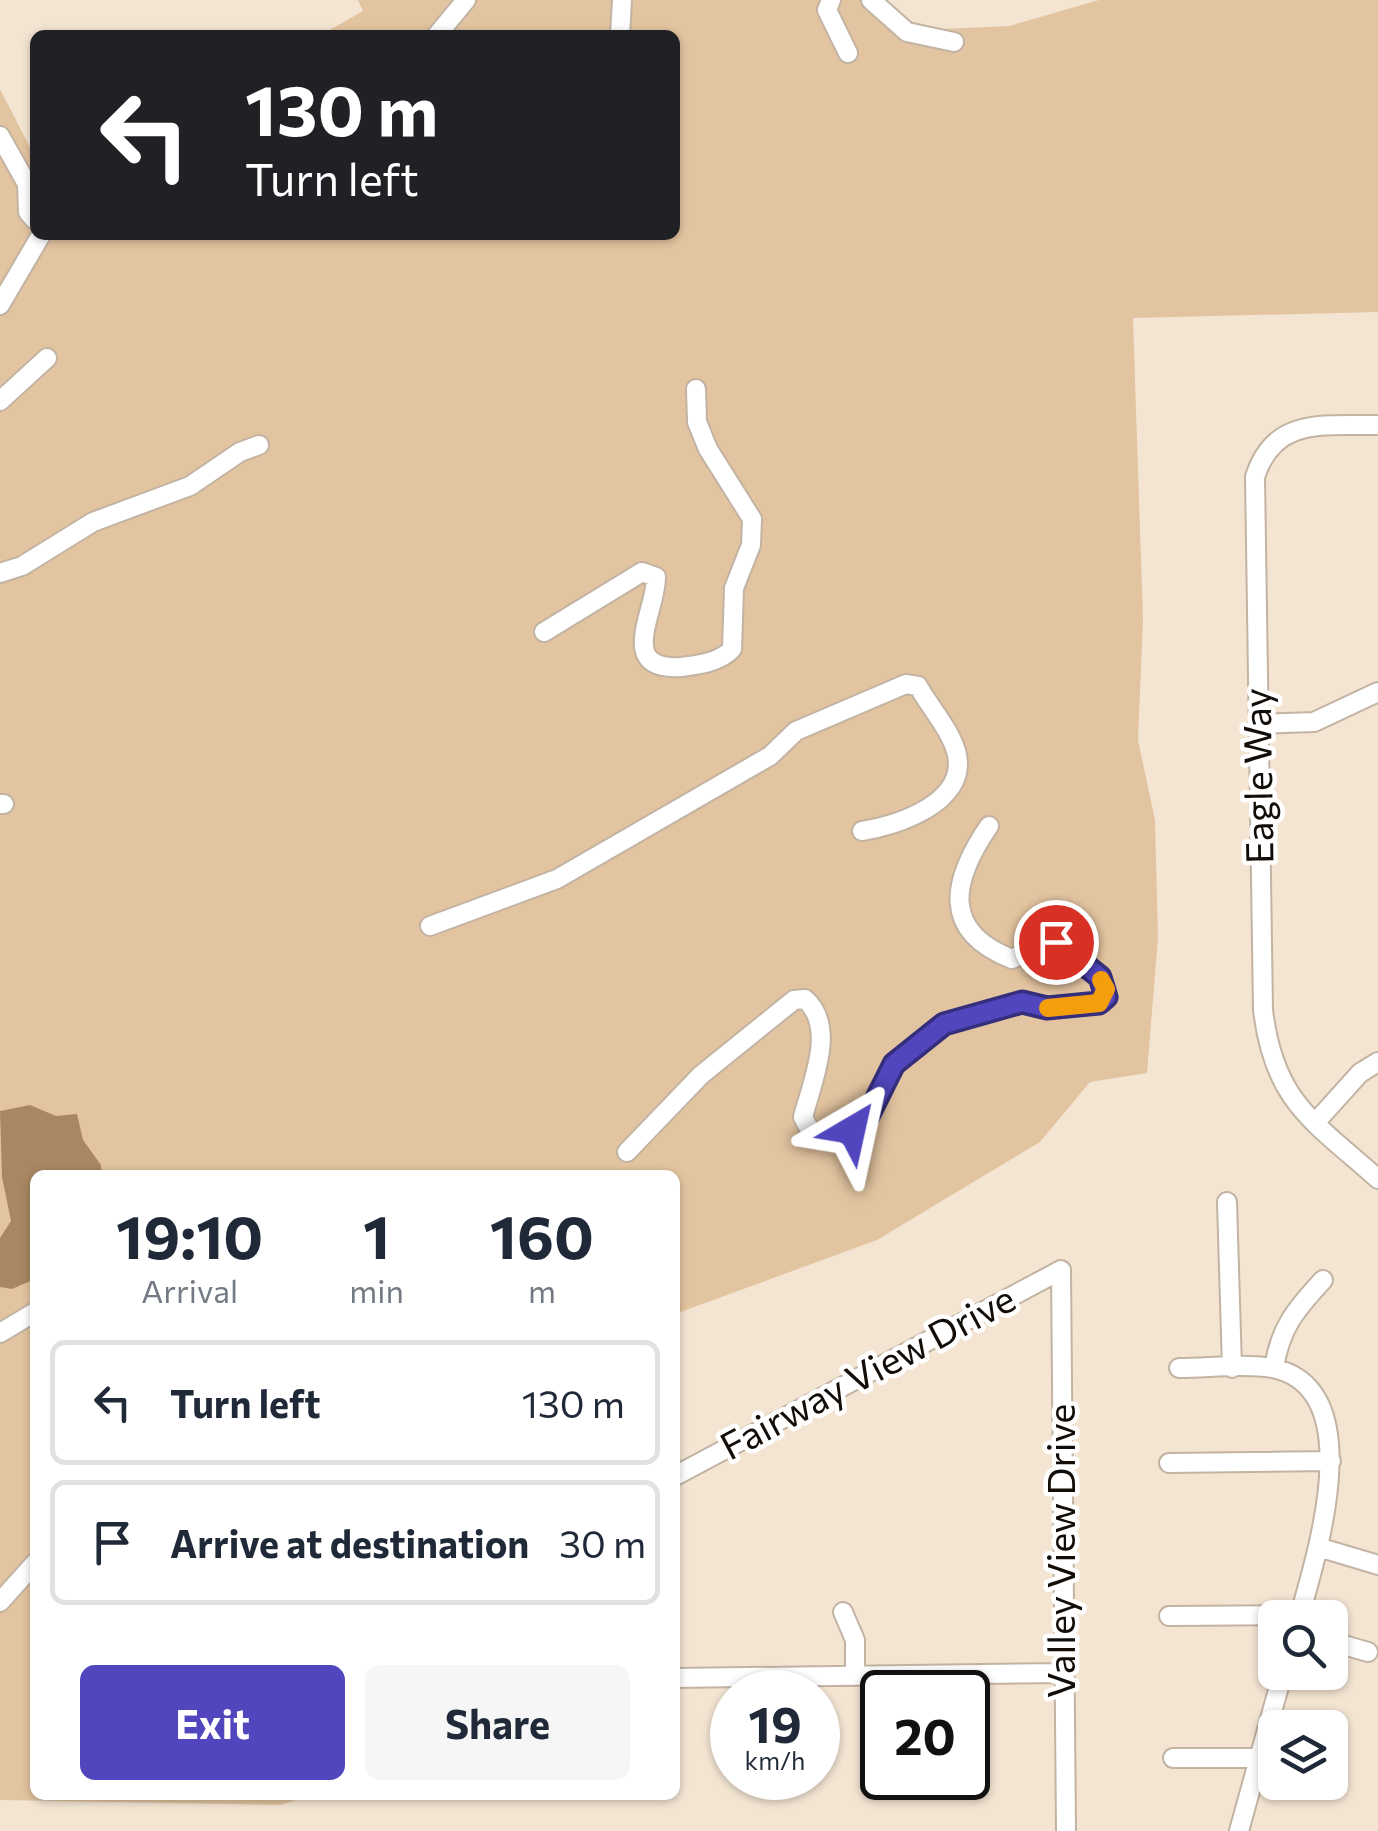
<!DOCTYPE html>
<html lang="en">
<head>
<meta charset="utf-8">
<style>
	body { margin:0; font-family:Commissioner,sans-serif; background:#f6f6f7; color:#1f2937; height:100vh; display:flex; flex-direction:column; font-size:38px; white-space:nowrap }
	* { box-sizing:border-box; margin:0 }
	p { font-size:32px; color:#747a83 }
	.icon { flex:none; width:55px; height:55px; fill:none; stroke:currentColor; stroke-width:2; stroke-linecap:round; stroke-linejoin:round }
	.map { position:relative; flex:1; overflow:hidden }
	.drawer { position:absolute; left:30px; top:1170px; width:650px; height:630px; display:flex; flex-direction:column; background:#fff; border-radius:15px; box-shadow:0 2px 8px #0004 }
	.drawer>* { flex:none }
	.top-card { position:absolute; left:30px; top:30px; width:650px; height:210px; border-radius:15px; box-shadow:0 2px 8px #0004; background:#202124; color:#fff; overflow:hidden }
	.buttons { position:absolute; left:1258px; top:1600px; display:grid; gap:20px }
	.buttons a { display:grid; place-items:center; width:90px; height:90px; border-radius:15px; background:#fff; box-shadow:0 2px 8px #0004; font-size:50px }
	.speed { position:absolute; left:710px; top:1670px; display:flex; gap:20px; font-size:50px; font-weight:700; text-align:center }
	.speed>* { display:grid; place-content:center; width:130px; height:130px; border-radius:50%; background:#fff; box-shadow:0 2px 8px #0004; line-height:1 }
	.speed small { font-size:25px; font-weight:400 }
	.speed .limit { border:5px solid #111; border-radius:15px; background:#fff; color:#111 }
	.pin { position:absolute; display:grid; place-items:center; width:85px; height:85px; color:#fff; margin:-42px; border:5px solid #fff; border-radius:50%; box-shadow:0 2px 10px #0007 }
	.me { position:absolute; width:110px; margin:-55px; rotate:36deg; stroke-linejoin:round; filter:drop-shadow(0 0 8px #0008) }
	.turn { display:flex; align-items:center; gap:35px; height:210px; padding:0 50px; font-size:45px }
	.turn .icon { width:130px; height:130px; stroke-width:2.5 }
	.turn b { display:block; font-size:70px; line-height:85px }
	.eta { display:flex; justify-content:space-evenly; align-items:center; height:170px; text-align:center }
	.eta b { font-size:60px; font-weight:700; line-height:70px }
	.cta { display:flex; gap:20px; margin-top:auto; padding:20px 50px }
	.cta a { flex:1; height:115px; border-radius:15px; background:#5146bd; color:#fff; font-size:40px; font-weight:700; line-height:115px; text-align:center }
	.cta a+a { background:#f6f6f7; color:#1f2937 }
	ul { padding:0; list-style:none }
	li { display:flex; align-items:center; gap:30px; height:125px; margin:0 20px 15px; padding:0 30px; border:5px solid #e0e1e3; border-radius:15px }
	li div { flex:1 }
	li b { display:block; font-size:38px }
	li em { font-style:normal }
	.map>svg:first-child { display:block }
</style>
</head>
<body>
<div class="map">
<svg width="1378" height="1831" viewBox="0 0 1378 1831">
	<rect width="100%" height="100%" fill="#f4e5d3"/>
	<path fill="#e3c4a0" d="M 358,0 L 885,0 L 918,30 L 1009,26 L 1099,0 L 1378,0 L 1378,312 L 1133,318 L 1143,619 L 1138,740 L 1155,820 L 1158,938 L 1147,1073 L 1090,1082 L 1040,1142 L 877,1240 L 675,1314 L 675,1175 L 35,1175 L 35,1795 L 311,1795 L 280,1805 L 0,1800 L 0,89 L 35,157 L 35,235 L 675,235 L 675,35 L 321,35 L 363,11 Z"/>
	<path fill="#a88862" d="M 30,1105 L 56,1116 L 77,1114 L 83,1140 L 101,1165 L 102,1175 L 35,1175 L 35,1279 L 12,1289 L 0,1287 L 0,1238 L 11,1221 L 2,1177 L 0,1111 Z"/>
	<g fill="none" stroke-linecap="round" stroke-linejoin="round">
		<defs>
			<path id="minor" d="M 831,0 L 827,10 L 848,53
				M 871,0 L 907,32 L 954,42
				M 437,35 L 466,0
				M 620,35 L 622,0
				M 0,136 L 27,184 L 28,212 L 35,220
				M 0,305 L 41,235
				M 0,401 L 47,358
				M 1378,425 C 1325,426 1274,416 1255,477 L 1263,1010 C 1274,1102 1313,1121 1378,1179
				M 0,573 L 22,566 L 93,522 L 190,486 L 240,452 L 259,445
				M 544,632 L 642,572 L 656,577 C 657,610 615,671 681,667 C 699,665 720,662 732,649 L 734,588 L 751,545 L 752,519 L 708,449 L 697,422 L 696,389
				M 1259,724 L 1314,722 L 1378,692
				M 0,804 L 4,804
				M 430,926 L 557,879 L 770,756 L 796,731 L 906,684 L 918,686 C 929,706 953,733 957,755 C 967,803 896,826 862,831
				M 1315,1123 L 1360,1073 L 1378,1062
				M 627,1152 L 701,1075 L 794,1000 L 805,999 C 837,1027 812,1082 803,1117 L 814,1138 L 851,1131 L 867,1118 L 895,1064 L 945,1024 L 1022,1002 L 1047,1008 L 1099,1003 L 1106,989 L 1100,977 L 1056,942 L 1043,943 L 1012,959 C 940,931 952,880 989,826
				M 1227,1202 L 1232,1368
				M 0,1333 L 35,1312
				M 1179,1368 C 1208,1368 1244,1363 1272,1368 C 1371,1387 1316,1556 1299,1618
				M 1274,1368 C 1280,1328 1296,1309 1323,1280
				M 1169,1463 L 1331,1461
				M 675,1476 L 1061,1270 L 1066,1831
				M 1318,1547 L 1378,1565
				M 0,1602 L 35,1563
				M 843,1612 L 855,1640 L 855,1676
				M 1169,1616 L 1300,1615
				M 1330,1641 L 1368,1652
				M 675,1678 L 1062,1673
				M 1173,1758 L 1257,1758
				M 1239,1831 L 1283,1672"/>
		</defs>
		<use href="#minor" stroke="#c2b3a3" stroke-width="22"/>
		<use href="#minor" stroke="#fff" stroke-width="18"/>
	</g>
	<g fill="none" stroke-linecap="round" stroke-linejoin="round">
		<defs>
			<path id="route" d="M 852,1130 L 867,1118 L 894,1064 L 944,1024 L 1022,1002 L 1047,1008 L 1099,1003 L 1106,997 L 1100,977 L 1056,942"/>
		</defs>
		<use href="#route" stroke="#352e7b" stroke-width="25"/>
		<use href="#route" stroke="#5146bd" stroke-width="18"/>
		<path stroke="#f59e0b" stroke-width="18" d="M 1048,1008 L 1099,1003 L 1106,989 L 1101,980"/>
	</g>
	<g text-anchor="middle" stroke-width="9" stroke-linejoin="round" paint-order="stroke">
		<g font-size="38" fill="#120d08" stroke="#fff">
			<text transform="translate(1259 776) rotate(-91)" y="13">Eagle Way</text>
			<text transform="translate(868 1373) rotate(-28)" y="13">Fairway View Drive</text>
			<text transform="translate(1062 1551) rotate(-90)" y="13">Valley View Drive</text>
		</g>
	</g>
</svg>
<div class="buttons">
<a><svg class="icon" aria-label="search" viewBox="0 0 24 24"><circle cx="10" cy="10" r="6"/><path d="M15 15l6 6"/></svg></a>
<a><svg class="icon" aria-label="layers" viewBox="0 0 24 24"><path d="M12 4l9 5-9 5-9-5zM3 14l9 5 9-5"/></svg></a>
</div>
<div class="speed"><div>19<small>km/h</small></div><div class="limit">20</div></div>
<div class="pin" style="left:1056px;top:942px;background:#d93025"><svg class="icon" aria-label="arrive" viewBox="0 0 24 24"><path d="M6 21V4h12l-3 4 3 4H6"/></svg></div>
<svg class="me" style="left:852px;top:1130px" viewBox="-20 -20 40 40"><path d="M0-17L14 15 0 8-14 15z" fill="#5146bd" stroke="#fff" stroke-width="4"/></svg>
<div class="top-card">
<div class="turn"><svg class="icon" aria-label="left" viewBox="0 0 24 24"><path d="M17 20v-9H6M10 6l-5 5 5 5"/></svg><div><b>130 m</b>Turn left</div></div>
</div>
<section class="drawer">
<div class="eta">
<div><b>19:10</b><p>Arrival</p></div>
<div><b>1</b><p>min</p></div>
<div><b>160</b><p>m</p></div>
</div>
<ul>
<li><svg class="icon" aria-label="left" viewBox="0 0 24 24"><path d="M17 20v-9H6M10 6l-5 5 5 5"/></svg><div><b>Turn left</b></div><em>130 m</em></li>
<li><svg class="icon" aria-label="arrive" viewBox="0 0 24 24"><path d="M6 21V4h12l-3 4 3 4H6"/></svg><div><b>Arrive at destination</b></div><em>30 m</em></li>
</ul>
<div class="cta"><a>Exit</a><a>Share</a></div>
</section>
</div>
</body>
</html>
